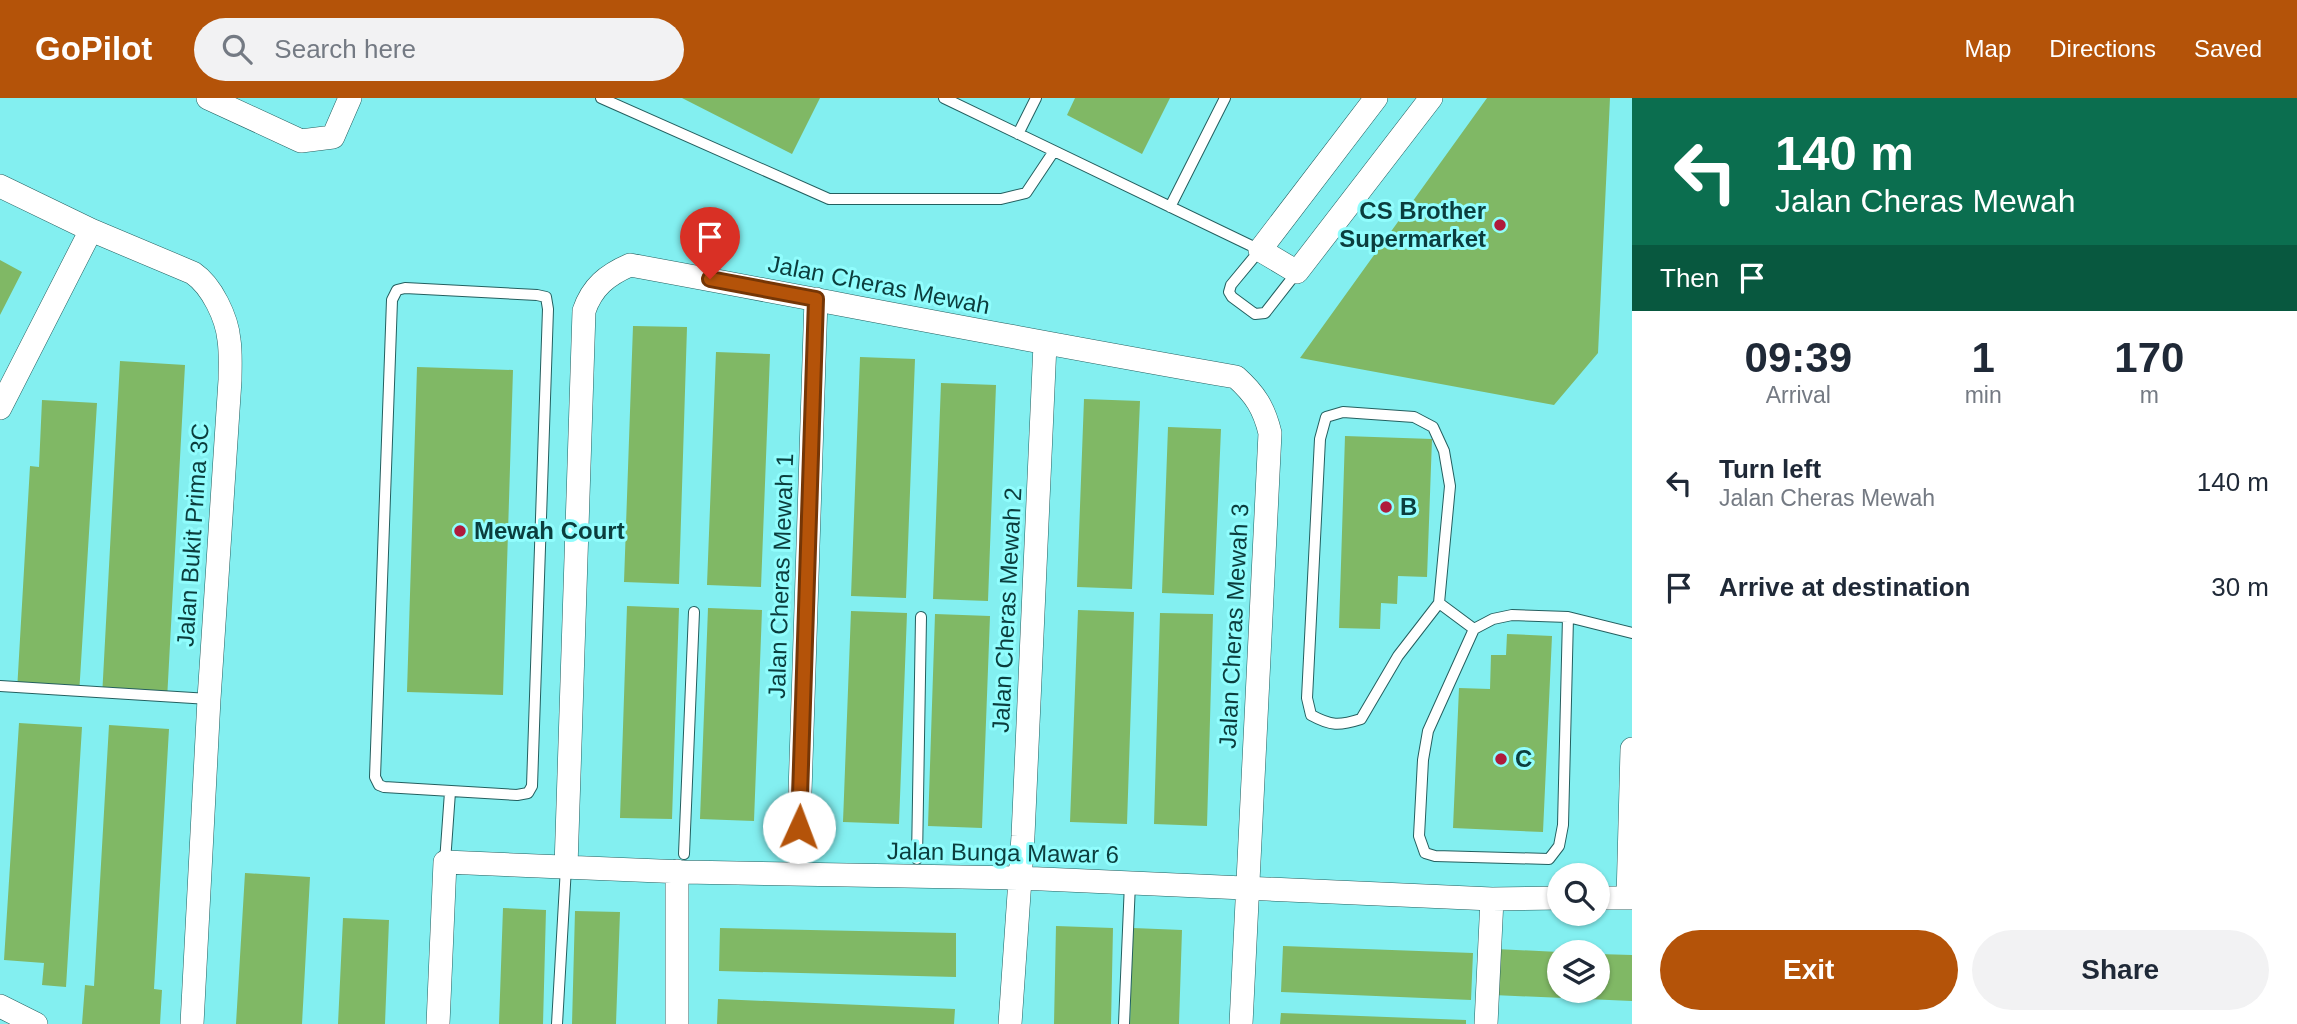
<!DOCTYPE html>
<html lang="en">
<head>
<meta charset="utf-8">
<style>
	body { margin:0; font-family:Arial,sans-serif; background:#f2f2f3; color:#1f2937; height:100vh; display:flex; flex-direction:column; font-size:26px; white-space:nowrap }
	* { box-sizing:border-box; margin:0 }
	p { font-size:23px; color:#747a83 }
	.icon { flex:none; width:38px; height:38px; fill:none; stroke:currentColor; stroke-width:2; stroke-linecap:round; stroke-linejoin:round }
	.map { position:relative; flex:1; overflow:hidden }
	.sheet { display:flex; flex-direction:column; background:#fff; width:665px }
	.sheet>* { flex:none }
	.banner { background:#0b6e4f; color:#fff; overflow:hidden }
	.tools { position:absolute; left:1547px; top:765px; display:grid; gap:14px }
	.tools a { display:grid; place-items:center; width:63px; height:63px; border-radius:50%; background:#fff; box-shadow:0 2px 5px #0004; font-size:35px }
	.pin { position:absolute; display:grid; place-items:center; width:60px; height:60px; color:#fff; margin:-72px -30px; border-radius:50% 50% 50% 0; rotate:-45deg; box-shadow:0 0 7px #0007 }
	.pin .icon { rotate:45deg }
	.me { position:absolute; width:77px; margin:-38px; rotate:2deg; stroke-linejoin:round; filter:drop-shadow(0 0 5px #0008) }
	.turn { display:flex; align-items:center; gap:24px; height:147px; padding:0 28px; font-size:32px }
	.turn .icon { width:91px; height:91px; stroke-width:2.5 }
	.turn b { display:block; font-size:49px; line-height:60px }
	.then { display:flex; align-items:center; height:66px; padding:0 28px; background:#0003; gap:14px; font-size:26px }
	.eta { display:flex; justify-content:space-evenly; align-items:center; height:119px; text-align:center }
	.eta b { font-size:42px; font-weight:800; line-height:49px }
	.button { display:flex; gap:14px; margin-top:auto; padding:14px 28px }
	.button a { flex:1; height:80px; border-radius:42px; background:#b45309; color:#fff; font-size:28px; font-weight:800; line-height:80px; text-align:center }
	.button a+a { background:#f2f2f3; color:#1f2937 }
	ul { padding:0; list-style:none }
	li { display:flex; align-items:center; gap:21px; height:105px; padding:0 28px }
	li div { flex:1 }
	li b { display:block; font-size:26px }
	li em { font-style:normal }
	header { display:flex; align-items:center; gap:42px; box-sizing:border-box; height:98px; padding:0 35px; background:#b45309; color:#fff }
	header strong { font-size:33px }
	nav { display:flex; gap:38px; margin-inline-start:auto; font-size:24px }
	.search { width:490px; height:63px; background:#f2f2f3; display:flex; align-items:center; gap:18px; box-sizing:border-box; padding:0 24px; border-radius:38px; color:#747a83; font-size:26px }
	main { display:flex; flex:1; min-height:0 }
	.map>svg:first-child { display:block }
</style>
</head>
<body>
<header>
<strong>GoPilot</strong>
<div class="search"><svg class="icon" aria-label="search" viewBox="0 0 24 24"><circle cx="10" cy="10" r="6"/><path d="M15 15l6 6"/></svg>Search here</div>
<nav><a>Map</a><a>Directions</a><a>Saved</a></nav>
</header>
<main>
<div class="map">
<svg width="1632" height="926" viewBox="0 0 1632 926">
	<rect width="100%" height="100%" fill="#83eff0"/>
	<path fill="#80b865" d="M 682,0 L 820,0 L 792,56 Z
		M 1075,0 L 1170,0 L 1142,56 L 1067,17 Z
		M 1487,0 L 1610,0 L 1598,255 L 1554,307 L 1300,260 Z
		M 0,162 L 22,174 L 0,217 Z
		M 633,228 L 687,229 L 679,486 L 624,484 Z
		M 716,254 L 770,256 L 761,489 L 707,487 Z
		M 860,259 L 915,261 L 906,500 L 851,498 Z
		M 120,263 L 185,267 L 167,602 L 102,599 Z
		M 417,269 L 513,272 L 503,597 L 407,594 Z
		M 941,285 L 996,287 L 988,503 L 933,501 Z
		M 1084,301 L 1140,303 L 1132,491 L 1077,489 Z
		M 42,302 L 97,305 L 79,597 L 17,593 L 30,368 L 39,369 Z
		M 1168,329 L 1221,331 L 1214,497 L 1162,495 Z
		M 1345,338 L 1432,341 L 1427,479 L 1398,478 L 1397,506 L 1381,505 L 1380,531 L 1339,530 Z
		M 627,508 L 679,510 L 672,721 L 620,720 Z
		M 708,510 L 762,512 L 754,723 L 700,721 Z
		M 1078,512 L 1134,514 L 1127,726 L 1070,724 Z
		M 851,513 L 907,515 L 899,726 L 843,724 Z
		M 1160,515 L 1213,516 L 1207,728 L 1154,726 Z
		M 935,516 L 990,518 L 982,730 L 928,728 Z
		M 1507,536 L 1552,538 L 1543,734 L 1453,730 L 1459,590 L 1490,591 L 1491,557 L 1506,557 Z
		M 19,625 L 82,629 L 66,889 L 42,887 L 44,865 L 4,862 Z
		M 109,627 L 169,631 L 154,891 L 162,892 L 160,926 L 82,926 L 85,887 L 94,888 Z
		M 245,775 L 310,779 L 302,926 L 236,926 Z
		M 503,810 L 546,812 L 543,926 L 499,926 Z
		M 575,813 L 620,814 L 616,926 L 572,926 Z
		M 343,820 L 389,822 L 385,926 L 338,926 Z
		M 1056,828 L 1113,830 L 1111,926 L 1054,926 Z
		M 720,830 L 956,835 L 956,879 L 719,873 Z
		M 1133,830 L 1182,832 L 1179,926 L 1130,926 Z
		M 1283,848 L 1473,855 L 1471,902 L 1281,894 Z
		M 1496,851 L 1559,854 L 1559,892 L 1598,892 L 1598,856 L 1632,857 L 1632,903 L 1493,897 Z
		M 718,901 L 955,911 L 954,926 L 717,926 Z
		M 1281,915 L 1466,922 L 1466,926 L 1280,926 Z"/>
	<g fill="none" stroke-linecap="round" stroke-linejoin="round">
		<defs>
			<path id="service" d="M 601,0 L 829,101 L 1001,101 L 1026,95 L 1054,53
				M 944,0 L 1260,152 L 1231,187 L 1229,194 L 1232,199 L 1255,216 L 1265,215 L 1297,174
				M 1018,36 L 1036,0
				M 1170,109 L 1225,0
				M 405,190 L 537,197 L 546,199 L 548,211 L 532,688 L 528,695 L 517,697 L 384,689 L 379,687 L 375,679 L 392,202 L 397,192 Z
				M 1343,314 L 1414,319 L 1433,329 L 1444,353 L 1450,388 L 1439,505 L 1398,558 L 1361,621 C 1339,628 1331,628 1311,617 L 1307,600 L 1320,341 L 1326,319 Z
				M 1439,505 L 1474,531
				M 1568,519 L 1563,727 L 1559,748 L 1549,761 L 1435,758 L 1425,755 L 1419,738 L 1423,662 L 1428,633 L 1474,531 L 1493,521 L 1512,517 L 1568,519 L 1632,535
				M 0,588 L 209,601
				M 684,756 L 694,514
				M 917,761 L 921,519
				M 445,764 L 450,694
				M 557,926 L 566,769
				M 1124,926 L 1130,785"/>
			<path id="minor" d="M 208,0 L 301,43 L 333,39 L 350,0
				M 1376,0 L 1260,152 L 1297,174 L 1431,0
				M 0,88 L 91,132 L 193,175 C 212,188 227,220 229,242 C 231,255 230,269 230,282 L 209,601 L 192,926
				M 0,310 L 91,132
				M 798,756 L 816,201
				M 566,769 L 584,213 C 592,189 607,177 630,167 C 832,204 1034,244 1236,279 C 1255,296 1264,310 1270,335 L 1241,926
				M 1598,800 L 1632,800
				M 1628,800 L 1632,651
				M 0,908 L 36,926
				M 438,926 L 445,764 L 684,774 L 1020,780 L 1492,801 L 1559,800
				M 677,926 L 677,773
				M 1010,926 L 1023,738 L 1045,246
				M 1486,926 L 1492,801"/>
		</defs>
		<use href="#service" stroke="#245f5f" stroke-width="12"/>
		<use href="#minor" stroke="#245f5f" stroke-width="24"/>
		<use href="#service" stroke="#fff" stroke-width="10"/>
		<use href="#minor" stroke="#fff" stroke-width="23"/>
	</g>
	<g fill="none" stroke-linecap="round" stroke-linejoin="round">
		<defs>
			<path id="route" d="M 710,181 L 816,201 L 799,729"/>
		</defs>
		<use href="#route" stroke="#753606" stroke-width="18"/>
		<use href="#route" stroke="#b45309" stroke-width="12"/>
	</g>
	<g fill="#af1b3c" stroke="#91fdfd" stroke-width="2.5">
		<circle cx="1500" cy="127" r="7"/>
		<circle cx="1386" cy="409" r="7"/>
		<circle cx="460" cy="433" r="7"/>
		<circle cx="1501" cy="661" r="7"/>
	</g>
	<g text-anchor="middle" stroke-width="6" stroke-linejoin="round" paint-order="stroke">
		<g font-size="24" font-weight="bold" fill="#0b3d3d" stroke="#91fdfd" text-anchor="start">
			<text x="1486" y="121" text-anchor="end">CS Brother<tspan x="1486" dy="28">Supermarket</tspan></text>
			<text x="1400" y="417">B</text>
			<text x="474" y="441">Mewah Court</text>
			<text x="1515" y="669">C</text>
		</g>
		<g font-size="24" fill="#0b3d3d" stroke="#91fdfd">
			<text transform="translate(879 187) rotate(11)" y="8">Jalan Cheras Mewah</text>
			<text transform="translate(193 437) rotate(-86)" y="8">Jalan Bukit Prima 3C</text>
			<text transform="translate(781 478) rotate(-88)" y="8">Jalan Cheras Mewah 1</text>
			<text transform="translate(1007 512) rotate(-87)" y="8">Jalan Cheras Mewah 2</text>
			<text transform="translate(1234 528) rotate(-87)" y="8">Jalan Cheras Mewah 3</text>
			<text transform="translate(1003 755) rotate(1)" y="8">Jalan Bunga Mawar 6</text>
		</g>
	</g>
</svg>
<div class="tools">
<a><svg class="icon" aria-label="search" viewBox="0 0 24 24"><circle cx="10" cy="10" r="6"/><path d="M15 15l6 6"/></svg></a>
<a><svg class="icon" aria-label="layers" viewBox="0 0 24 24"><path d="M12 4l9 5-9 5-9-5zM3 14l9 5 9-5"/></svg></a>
</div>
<div class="pin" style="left:710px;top:181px;background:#d93025"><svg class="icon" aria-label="arrive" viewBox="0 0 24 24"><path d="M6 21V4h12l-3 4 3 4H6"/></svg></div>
<svg class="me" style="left:799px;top:729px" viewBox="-20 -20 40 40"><circle r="19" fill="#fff"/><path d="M0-13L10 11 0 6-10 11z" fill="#b45309"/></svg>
</div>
<section class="sheet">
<div class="banner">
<div class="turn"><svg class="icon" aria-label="left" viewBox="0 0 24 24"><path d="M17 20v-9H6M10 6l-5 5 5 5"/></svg><div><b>140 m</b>Jalan Cheras Mewah</div></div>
<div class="then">Then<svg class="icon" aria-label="arrive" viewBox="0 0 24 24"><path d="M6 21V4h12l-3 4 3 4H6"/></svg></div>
</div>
<div class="eta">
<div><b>09:39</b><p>Arrival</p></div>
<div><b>1</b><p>min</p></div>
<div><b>170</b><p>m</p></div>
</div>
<ul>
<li><svg class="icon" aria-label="left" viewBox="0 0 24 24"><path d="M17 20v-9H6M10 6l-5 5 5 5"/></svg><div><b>Turn left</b><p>Jalan Cheras Mewah</p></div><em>140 m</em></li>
<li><svg class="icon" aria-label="arrive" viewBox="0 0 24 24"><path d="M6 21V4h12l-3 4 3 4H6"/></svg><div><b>Arrive at destination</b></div><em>30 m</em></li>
</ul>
<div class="button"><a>Exit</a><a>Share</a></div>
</section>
</main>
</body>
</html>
